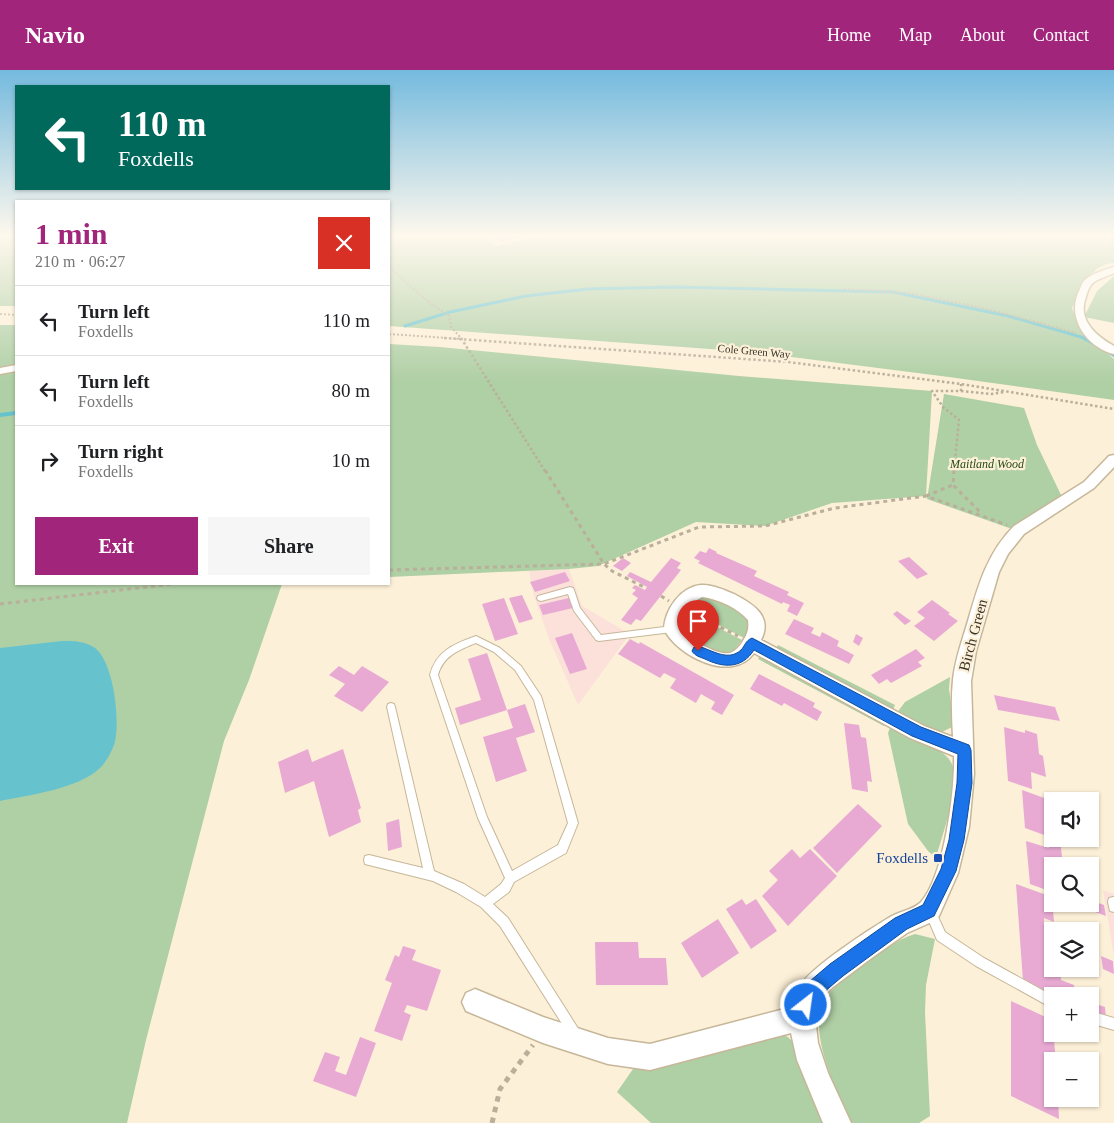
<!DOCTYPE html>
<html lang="en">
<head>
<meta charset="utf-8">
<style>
	body { margin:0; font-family:"Times New Roman",serif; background:#f6f6f6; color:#202124; height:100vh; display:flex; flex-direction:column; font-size:19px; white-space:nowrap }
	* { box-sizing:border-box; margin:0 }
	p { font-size:16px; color:#757577 }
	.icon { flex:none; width:28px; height:28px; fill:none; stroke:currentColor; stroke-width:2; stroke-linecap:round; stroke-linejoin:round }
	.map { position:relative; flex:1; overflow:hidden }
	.side { position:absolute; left:15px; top:130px; width:375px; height:385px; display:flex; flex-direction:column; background:#fff; border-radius:0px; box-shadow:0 1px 4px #0004 }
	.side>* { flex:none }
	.hud { position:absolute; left:15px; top:15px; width:375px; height:105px; border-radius:0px; box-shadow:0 1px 4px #0004; background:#00695c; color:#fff; overflow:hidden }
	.buttons { position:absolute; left:1044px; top:722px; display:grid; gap:10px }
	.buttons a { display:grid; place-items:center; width:55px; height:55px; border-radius:0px; background:#fff; box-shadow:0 1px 4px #0004; font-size:25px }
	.pin { position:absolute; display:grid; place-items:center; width:42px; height:42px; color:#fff; margin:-51px -21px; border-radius:50% 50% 50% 0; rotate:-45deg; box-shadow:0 0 5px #0007 }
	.pin .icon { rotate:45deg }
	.me { position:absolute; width:55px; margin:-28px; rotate:30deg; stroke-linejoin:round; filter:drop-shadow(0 0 4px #0008) }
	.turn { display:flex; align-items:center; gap:18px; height:105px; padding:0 20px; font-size:22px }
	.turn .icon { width:65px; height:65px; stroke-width:2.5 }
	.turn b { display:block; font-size:35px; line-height:42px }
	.round { display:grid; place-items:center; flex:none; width:52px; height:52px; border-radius:0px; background:#f6f6f6 }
	.head { display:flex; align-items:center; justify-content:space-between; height:85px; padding:0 20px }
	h1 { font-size:30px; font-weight:700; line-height:38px; color:#a1257a }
	.primary-button { display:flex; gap:10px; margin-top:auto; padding:10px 20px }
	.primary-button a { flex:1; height:58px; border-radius:0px; background:#a1257a; color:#fff; font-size:20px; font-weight:700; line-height:58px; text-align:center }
	.primary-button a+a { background:#f6f6f6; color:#202124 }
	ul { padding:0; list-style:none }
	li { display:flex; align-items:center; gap:15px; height:70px; padding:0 20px; border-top:1px solid #e0e0e0 }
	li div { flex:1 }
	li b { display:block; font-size:19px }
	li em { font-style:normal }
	header { display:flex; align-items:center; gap:30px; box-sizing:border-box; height:70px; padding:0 25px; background:#a1257a; color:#fff }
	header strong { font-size:24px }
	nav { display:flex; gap:28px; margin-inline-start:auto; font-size:18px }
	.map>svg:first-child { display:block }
</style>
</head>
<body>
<header>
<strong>Navio</strong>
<nav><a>Home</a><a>Map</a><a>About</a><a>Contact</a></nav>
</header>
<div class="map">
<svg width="1114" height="1053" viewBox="0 0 1114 1053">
	<rect width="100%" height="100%" fill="#fdf0d8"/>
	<path fill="#fbe1da" d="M 569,499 L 582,536 L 630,564 L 578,635 L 549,569 L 534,526 L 529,501 Z
		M 1103,820 L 1114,824 L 1114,886 Z"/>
	<path fill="#afcfa5" d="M 0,164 L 16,164 L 16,236 L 0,236 Z
		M 389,164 L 479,164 L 495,176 L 557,164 L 1114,164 L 1114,193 C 1091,193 1081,221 1072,238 L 1082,262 L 1114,289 L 1114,330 L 949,307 L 752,282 L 389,256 Z
		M 1114,206 L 1114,253 L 1084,247 L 1097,221 Z
		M 0,255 L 16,255 L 16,295 L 0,298 Z
		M 389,274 L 440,277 L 739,306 L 932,321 L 926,426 L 832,433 L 765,456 L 696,452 L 598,496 L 569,499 L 389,507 Z
		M 16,301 L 16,514 L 282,514 L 249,610 L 224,671 L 146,970 L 127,1053 L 0,1053 L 0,304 Z
		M 944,324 L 1024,338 L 1037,375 L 1063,429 L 1012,459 L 927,429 Z
		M 710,526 L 744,542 L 749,548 L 749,561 L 744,568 L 685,537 L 697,527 Z
		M 684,540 L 742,570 L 732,583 L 720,584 L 685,567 L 678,555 Z
		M 778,575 L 895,635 L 892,642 L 775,581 Z
		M 760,586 L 886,652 L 884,656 L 758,589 Z
		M 950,607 L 949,619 L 954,653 L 952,657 L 940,663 L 896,644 L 905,632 Z
		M 891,655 C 908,664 931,672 945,685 C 950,689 953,695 954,701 C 958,722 942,766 936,788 L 928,781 L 908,754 L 888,663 Z
		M 915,864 L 935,869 L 926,915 L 925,942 L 930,1046 L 919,1053 L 851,1053 C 838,1024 807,963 824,932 C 832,916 848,906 863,896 C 879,884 895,870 915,864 Z
		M 771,960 L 788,967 L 795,974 L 823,1053 L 651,1053 L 617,1022 L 633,999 Z"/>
	<path fill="#66c3ce" d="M 62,571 C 74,571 85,571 95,578 C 114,592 121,654 114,675 C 111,683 106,692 100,698 C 78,719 29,725 0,731 L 0,578 Z"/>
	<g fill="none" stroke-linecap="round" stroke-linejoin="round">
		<path stroke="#66c3ce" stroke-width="3" d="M 405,256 L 450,242 L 526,226 L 588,219 L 674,217 L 893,222 L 1008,246 L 1088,269"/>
		<path stroke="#66c3ce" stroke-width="4" d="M 1084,268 L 1097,275
			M 1104,279 L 1114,285
			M 0,345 L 16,343"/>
	</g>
	<path fill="#e8aad3" d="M 508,164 L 528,164 L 528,165 L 500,172 L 494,167 Z
		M 709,478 L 717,482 L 716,483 L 757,501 L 754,506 L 789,522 L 787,525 L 804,533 L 797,546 L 787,541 L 790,535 L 783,532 L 782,534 L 698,493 L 700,491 L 694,488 L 700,481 L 706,483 Z
		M 909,487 L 928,504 L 917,509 L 898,491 Z
		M 623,488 L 631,493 L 622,501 L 613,496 Z
		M 671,488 L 681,493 L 677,498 L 681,500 L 641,551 L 636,549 L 631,555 L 621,550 L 638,528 L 632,524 L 636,520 L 632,518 L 635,515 L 645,520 L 647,517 L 627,506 L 630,502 L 651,512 Z
		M 565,502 L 570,511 L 535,522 L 530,512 Z
		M 522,525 L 533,549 L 519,553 L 509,528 Z
		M 504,528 L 518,564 L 495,571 L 482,534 Z
		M 569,528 L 573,538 L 543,545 L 539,535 Z
		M 932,530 L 950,543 L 948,544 L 958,551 L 934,571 L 914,556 L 925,548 L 917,542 Z
		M 897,541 L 911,551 L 905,555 L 893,544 Z
		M 794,549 L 814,558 L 811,563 L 820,567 L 822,562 L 839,571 L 837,576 L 854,585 L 849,594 L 785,564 Z
		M 572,563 L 587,599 L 570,604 L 555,568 Z
		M 856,564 L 863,568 L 859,576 L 853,572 Z
		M 630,569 L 639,574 L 640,572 L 734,625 L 722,645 L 711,639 L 715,632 L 701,624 L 696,633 L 670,618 L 676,609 L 664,603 L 660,608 L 618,584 Z
		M 916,579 L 925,588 L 918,592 L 922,596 L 891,613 L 887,609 L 879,614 L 871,605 Z
		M 487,583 L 507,640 L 460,655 L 455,638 L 481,630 L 468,589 Z
		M 339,596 L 354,605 L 362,596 L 389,612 L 362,642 L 334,626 L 345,614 L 329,605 Z
		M 759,604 L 815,633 L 813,637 L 822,642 L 817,651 L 784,633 L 782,636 L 750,619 Z
		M 994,625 L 1055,637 L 1060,651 L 998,640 Z
		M 525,634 L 535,662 L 516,668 L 527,701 L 496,712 L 483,667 L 513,658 L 507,640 Z
		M 844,653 L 859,655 L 861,667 L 866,668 L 872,712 L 867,711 L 868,722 L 852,719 Z
		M 1004,657 L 1025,663 L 1025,660 L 1037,664 L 1039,684 L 1043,686 L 1046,707 L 1031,702 L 1032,719 L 1008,711 Z
		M 308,679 L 312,692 L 343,679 L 361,738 L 358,740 L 361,752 L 329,767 L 314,711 L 285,723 L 278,692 Z
		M 1022,720 L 1047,729 L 1052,769 L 1060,769 L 1063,796 L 1052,796 L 1052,822 L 1030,814 L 1026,771 L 1049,778 L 1048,773 L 1047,766 L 1025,758 Z
		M 858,734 L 882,756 L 837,803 L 813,778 Z
		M 399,749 L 402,777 L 388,781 L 386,753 Z
		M 792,779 L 800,788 L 810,779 L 837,806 L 788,856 L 762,826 L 778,810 L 769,801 Z
		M 1016,814 L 1052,827 L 1054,852 L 1044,848 L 1045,863 L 1052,866 L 1052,899 L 1060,899 L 1061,910 L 1074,915 L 1075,926 L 1053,926 L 1023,911 Z
		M 742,829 L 746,835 L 756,829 L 777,861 L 751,879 L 726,839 Z
		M 1090,830 L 1104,835 L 1106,846 L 1073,834 L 1090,834 Z
		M 718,849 L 739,883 L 702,908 L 681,873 Z
		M 595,872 L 638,872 L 639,888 L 666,888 L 668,915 L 596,915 Z
		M 403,876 L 416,880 L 412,890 L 441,900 L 427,941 L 407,935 L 404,942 L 411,945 L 402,971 L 374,961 L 392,913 L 385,910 L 395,885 L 399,887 Z
		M 1101,886 L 1113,891 L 1114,904 L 1103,899 Z
		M 1011,931 L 1052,950 L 1056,991 L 1052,991 L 1052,1029 L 1058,1029 L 1059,1049 L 1011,1026 Z
		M 1090,932 L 1105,937 L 1106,948 L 1090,942 Z
		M 360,967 L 376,973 L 356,1027 L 313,1011 L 325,982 L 340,987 L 335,1001 L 346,1005 Z"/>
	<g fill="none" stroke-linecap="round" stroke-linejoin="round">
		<defs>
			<path id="lane" d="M 570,517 L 573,518 L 574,520 L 580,538 L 601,565 L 672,556 L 675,557 L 676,559 L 675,561 L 672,562 L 599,571 L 596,570 L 574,541 L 568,524 L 541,531 L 538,530 L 537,528 L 538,526 Z
				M 476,566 L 500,578 L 521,596 L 541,626 L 578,753 L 566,783 L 514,812 L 509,822 L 493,834 L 508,848 L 579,960 L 581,964 L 579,968 L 575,970 L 571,968 L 500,856 L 481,837 L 456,822 L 433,811 L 365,794 L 364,790 L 365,786 L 369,785 L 423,798 L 387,637 L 388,634 L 391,633 L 394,634 L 395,637 L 434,801 L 464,814 L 485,827 L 501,814 L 505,808 L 478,748 L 430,605 C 436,581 454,574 476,566 ZM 476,573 L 494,582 L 515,600 L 534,630 L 568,753 L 558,775 L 512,801 L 487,747 L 438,605 C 443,586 459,580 476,573 Z
				M 1113,827 L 1114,827 L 1114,842 L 1110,841 L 1108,832 L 1109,828 Z
				M 930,837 L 934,838 L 945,862 L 984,888 L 1053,926 L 1052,938 L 976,896 L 937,870 L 925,842 L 926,838 Z
				M 1090,941 L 1114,948 L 1114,960 L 1090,953 Z"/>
			<path id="street" d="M 1114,197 L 1114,203 C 1108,206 1097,209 1093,213 C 1089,216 1087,223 1086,227 C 1077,250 1096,266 1114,276 L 1114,284 C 1086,277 1065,246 1080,219 C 1081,216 1083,211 1086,209 C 1092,204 1106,199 1114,197 Z
				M 16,295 L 16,301 L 0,304 L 0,298 Z
				M 1114,385 L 1114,397 L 1094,418 L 1024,464 L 1008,484 L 999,502 L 976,581 L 971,611 L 974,704 L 969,757 L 958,803 L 939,846 L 934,851 L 907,863 L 873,887 L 833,917 L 819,931 L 816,956 L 818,973 L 828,1003 L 851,1053 L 823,1053 L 797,990 L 791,963 L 650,1000 L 608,994 L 543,973 L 466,941 L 462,932 L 466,923 L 475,919 L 543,947 L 608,968 L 650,974 L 792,937 C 795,930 796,922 800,916 C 811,897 870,859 890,847 C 900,841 913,840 921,832 C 944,807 955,720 954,686 L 910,668 L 754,583 C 732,614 677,586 664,559 C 665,540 680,517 701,515 C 711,514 725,520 734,524 C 753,534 773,546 761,570 L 924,656 L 953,667 C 952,648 951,629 953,610 C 955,590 962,571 968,551 C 978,516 987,483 1014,456 L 1084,412 L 1109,386 ZM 702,527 C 718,529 738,538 748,550 C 749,558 748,563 744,569 C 741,575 736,581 730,583 C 716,586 689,568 681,558 C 681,543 689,534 702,527 Z"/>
		</defs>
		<use href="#lane" stroke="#c6b799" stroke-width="2"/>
		<use href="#street" stroke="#c6b799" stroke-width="3"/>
		<path stroke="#b9af9b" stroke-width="2" stroke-dasharray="2 2" stroke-linecap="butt" d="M 389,197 L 426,230 L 449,246 L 451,257 L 462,269
			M 844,219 L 909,223 L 988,239 L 1076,263
			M 0,244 L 16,245
			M 389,264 L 462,269"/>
		<path stroke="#b9af9b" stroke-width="2.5" stroke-dasharray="2.5 2.5" stroke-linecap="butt" d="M 444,268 L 788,292 L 961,314 L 1114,339
			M 461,268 L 545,401
			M 961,321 L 991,324 L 1005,322
			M 954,401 L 959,350 L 943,337 L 932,321 L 961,321 L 961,314"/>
		<path stroke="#b9af9b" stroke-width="3" stroke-dasharray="4 4" stroke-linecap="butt" d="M 545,400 L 604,494 L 612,501 L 646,518
			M 954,400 L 953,415 L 982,444
			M 926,426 L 953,415
			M 389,500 L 604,494 L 699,457 L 765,456 L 835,438 L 926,426 L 1007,455
			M 661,526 L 669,531
			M 0,534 L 173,514
			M 692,543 L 738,566"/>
		<path stroke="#b9af9b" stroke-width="5" stroke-dasharray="5.5 5.5" stroke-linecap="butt" d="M 492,1053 L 500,1019 L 533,975"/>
		<use href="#lane" fill="#fff" fill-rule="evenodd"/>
		<use href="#street" fill="#fff" fill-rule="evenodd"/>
	</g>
	<linearGradient id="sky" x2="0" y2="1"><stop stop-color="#74bade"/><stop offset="0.53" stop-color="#fef8ed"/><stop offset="1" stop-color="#fef8ed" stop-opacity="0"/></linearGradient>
	<rect width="1114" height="312" fill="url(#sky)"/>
	<path fill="#1a73e8" stroke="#114b97" d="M 752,568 L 921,657 L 969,675 L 971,680 L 972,713 L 964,770 L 956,801 L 934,846 L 907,859 L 843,906 L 817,928 L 813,942 L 806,944 L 800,942 L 798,935 L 803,917 L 830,894 L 895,848 L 923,835 L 941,799 L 949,770 L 957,713 L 958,684 L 912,666 L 754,580 C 742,599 723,598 705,589 C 700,587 695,586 692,581 L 694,577 L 698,576 C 712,580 728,592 741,580 C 745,576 745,571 752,568 Z"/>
	<rect fill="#1a4fb4" stroke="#fdf0d8" stroke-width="2" x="933" y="783" width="10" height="10" rx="2.5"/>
	<g text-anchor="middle" stroke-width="4.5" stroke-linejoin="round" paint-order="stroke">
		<g font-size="11" fill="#383327" stroke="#fdf0d8">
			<text transform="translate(754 281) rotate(5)" y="4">Cole Green Way</text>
		</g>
		<g font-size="12" font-style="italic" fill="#234a12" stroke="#fdf0d8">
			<text x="987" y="398">Maitland Wood</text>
		</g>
		<g font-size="15" fill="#383327" stroke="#fdf0d8">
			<text transform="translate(973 565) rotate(-75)" y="5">Birch Green</text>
		</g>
		<g font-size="15" fill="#164399" stroke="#fdf0d8" text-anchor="end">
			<text x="928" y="793">Foxdells</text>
		</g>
	</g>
</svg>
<div class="buttons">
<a><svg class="icon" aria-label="sound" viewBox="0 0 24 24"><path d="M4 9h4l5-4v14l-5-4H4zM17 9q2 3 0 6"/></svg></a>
<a><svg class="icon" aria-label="search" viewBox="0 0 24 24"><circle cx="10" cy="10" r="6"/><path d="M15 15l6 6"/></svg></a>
<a><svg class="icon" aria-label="layers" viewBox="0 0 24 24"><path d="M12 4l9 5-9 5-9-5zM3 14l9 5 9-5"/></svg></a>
<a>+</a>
<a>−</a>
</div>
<div class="pin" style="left:698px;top:581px;background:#d93025"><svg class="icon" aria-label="arrive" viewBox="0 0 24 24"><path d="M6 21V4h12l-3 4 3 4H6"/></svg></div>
<svg class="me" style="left:806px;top:935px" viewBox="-20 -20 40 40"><circle r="17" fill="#1a73e8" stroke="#fff" stroke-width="3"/><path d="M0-11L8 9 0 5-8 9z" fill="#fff"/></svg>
<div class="hud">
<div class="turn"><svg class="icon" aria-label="left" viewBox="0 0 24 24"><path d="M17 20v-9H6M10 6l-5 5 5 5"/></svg><div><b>110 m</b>Foxdells</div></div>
</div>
<section class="side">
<div class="head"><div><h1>1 min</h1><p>210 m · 06:27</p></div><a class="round" style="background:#d93025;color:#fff"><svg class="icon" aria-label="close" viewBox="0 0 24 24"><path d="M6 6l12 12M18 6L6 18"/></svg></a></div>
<ul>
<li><svg class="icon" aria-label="left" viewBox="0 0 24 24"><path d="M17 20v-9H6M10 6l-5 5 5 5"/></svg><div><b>Turn left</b><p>Foxdells</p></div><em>110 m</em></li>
<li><svg class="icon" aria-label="left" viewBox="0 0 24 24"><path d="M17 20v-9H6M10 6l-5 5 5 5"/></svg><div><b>Turn left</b><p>Foxdells</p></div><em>80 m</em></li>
<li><svg class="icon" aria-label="right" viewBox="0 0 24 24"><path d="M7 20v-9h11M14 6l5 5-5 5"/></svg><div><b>Turn right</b><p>Foxdells</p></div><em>10 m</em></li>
</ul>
<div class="primary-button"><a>Exit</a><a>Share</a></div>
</section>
</div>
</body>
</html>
